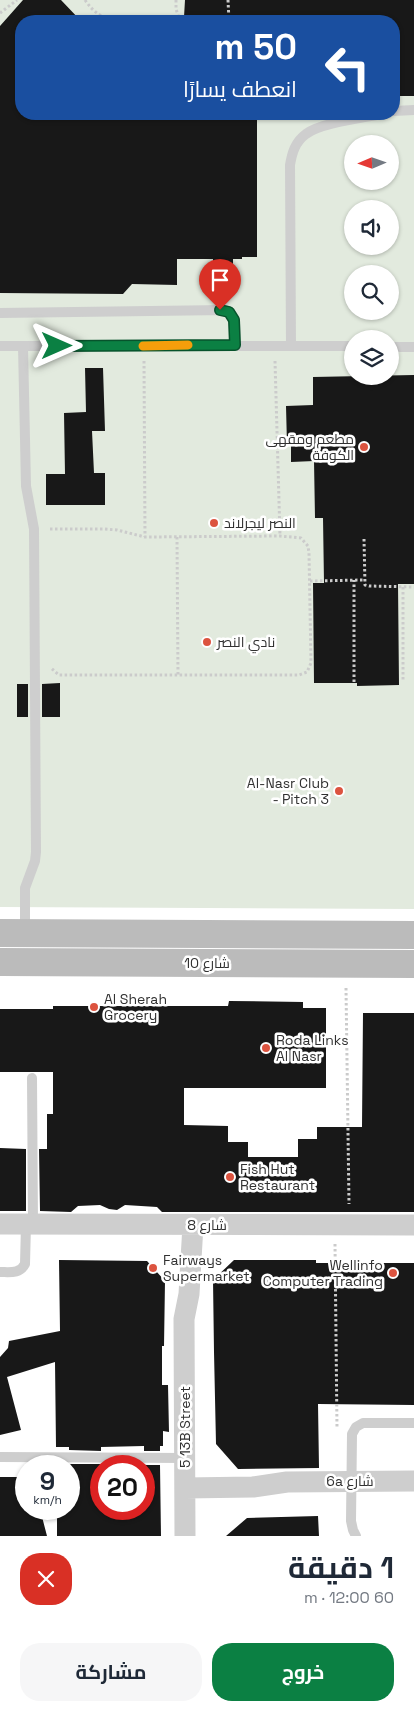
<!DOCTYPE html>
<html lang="ar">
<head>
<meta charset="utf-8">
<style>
	body { margin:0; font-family:"Space Grotesk",Cairo,sans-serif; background:#f6f6f7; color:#1f2937; direction:rtl; height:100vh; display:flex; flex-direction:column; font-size:19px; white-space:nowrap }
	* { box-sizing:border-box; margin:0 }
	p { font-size:16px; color:#747a83 }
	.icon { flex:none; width:28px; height:28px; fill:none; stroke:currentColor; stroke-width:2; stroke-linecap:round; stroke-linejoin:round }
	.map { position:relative; height:1536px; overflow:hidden; direction:ltr }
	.panel { display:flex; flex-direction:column; background:#fff; flex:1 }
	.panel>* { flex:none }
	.banner { position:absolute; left:15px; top:15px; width:385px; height:105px; border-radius:20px; box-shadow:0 1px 4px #0004; direction:rtl; background:#1a4fa0; color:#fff; overflow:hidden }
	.needle { width:32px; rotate:268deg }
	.tools { position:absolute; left:344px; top:135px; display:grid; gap:10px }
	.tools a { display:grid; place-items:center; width:55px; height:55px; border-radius:50%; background:#fff; box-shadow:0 1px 4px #0004; font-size:25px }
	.speed { position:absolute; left:15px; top:1455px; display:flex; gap:10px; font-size:25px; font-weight:700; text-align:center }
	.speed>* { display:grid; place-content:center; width:65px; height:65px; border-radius:50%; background:#fff; box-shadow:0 1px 4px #0004; line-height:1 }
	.speed small { font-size:12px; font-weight:400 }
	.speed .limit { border:8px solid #d22; background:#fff; color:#111 }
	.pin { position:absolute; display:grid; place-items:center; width:42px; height:42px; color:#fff; margin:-51px -21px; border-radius:50% 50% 50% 0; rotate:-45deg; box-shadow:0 0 5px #0007 }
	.pin .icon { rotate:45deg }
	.me { position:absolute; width:55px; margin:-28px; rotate:90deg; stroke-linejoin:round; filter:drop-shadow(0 0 4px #0008) }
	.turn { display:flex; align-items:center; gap:18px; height:105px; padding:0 20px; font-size:22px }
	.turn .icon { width:65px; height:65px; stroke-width:2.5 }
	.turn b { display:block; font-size:35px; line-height:42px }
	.round { display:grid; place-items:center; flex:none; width:52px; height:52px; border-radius:20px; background:#f6f6f7 }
	.headline { display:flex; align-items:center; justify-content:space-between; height:85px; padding:0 20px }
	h1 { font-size:30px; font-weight:700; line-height:38px }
	.button { display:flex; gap:10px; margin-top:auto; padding:10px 20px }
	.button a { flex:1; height:58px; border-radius:20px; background:#0b8043; color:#fff; font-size:20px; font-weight:700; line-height:58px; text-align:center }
	.button a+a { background:#f6f6f7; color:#1f2937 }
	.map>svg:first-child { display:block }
</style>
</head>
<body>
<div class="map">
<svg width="414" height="1536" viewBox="0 0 414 1536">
	<rect width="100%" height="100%" fill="#fff"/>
	<path fill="#e2eade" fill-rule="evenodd" d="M 0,0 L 414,0 L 414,909 L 0,907 ZM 21,21 L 394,21 L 394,114 L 21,114 ZM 352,144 L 390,144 L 390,181 L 352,181 ZM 352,209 L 390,209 L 390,246 L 352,246 ZM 352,274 L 390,274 L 390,311 L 352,311 ZM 352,339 L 390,339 L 390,376 L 352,376 Z"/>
	<path fill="#181818" d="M 23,0 L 61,0 L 81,21 L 21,21 L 21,114 L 257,114 L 257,257 L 242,257 L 242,259 L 233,259 L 233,275 L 213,275 L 213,259 L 177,259 L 177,285 L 132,284 L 123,294 L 0,293 L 0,26 Z
		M 185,0 L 414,0 L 414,96 L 394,96 L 394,21 L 235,21 L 184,17 Z
		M 85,368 L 103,368 L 105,431 L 92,431 L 94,473 L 105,473 L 105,505 L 46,505 L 46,474 L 65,474 L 64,413 L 86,412 Z
		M 414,375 L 414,584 L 398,584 L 399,685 L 357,686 L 357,683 L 314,683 L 313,583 L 324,583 L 323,518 L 315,518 L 314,461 L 291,462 L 291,445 L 287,445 L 286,406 L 313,405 L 313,377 Z
		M 60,683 L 60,717 L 42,717 L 42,684 Z
		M 17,684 L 28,684 L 28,717 L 17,717 Z
		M 229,1001 L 303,1002 L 303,1008 L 326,1008 L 326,1088 L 184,1088 L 184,1125 L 228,1126 L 228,1142 L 248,1142 L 248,1157 L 298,1157 L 298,1139 L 317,1139 L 317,1127 L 362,1127 L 363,1013 L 414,1013 L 414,1212 L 162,1212 L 157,1207 L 125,1205 L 117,1210 L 109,1209 L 100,1205 L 78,1206 L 71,1212 L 40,1211 L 39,1149 L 47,1149 L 47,1114 L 53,1114 L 53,1072 L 0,1072 L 0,1009 L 53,1009 L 53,1006 L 228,1006 Z
		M 0,1148 L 26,1149 L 26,1211 L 0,1211 Z
		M 59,1260 L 147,1261 L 165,1281 L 164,1346 L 162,1346 L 162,1385 L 168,1385 L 169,1432 L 163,1431 L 163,1446 L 160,1446 L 160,1451 L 144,1451 L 144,1446 L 101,1447 L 101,1451 L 69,1450 L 69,1447 L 56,1447 L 55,1362 L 7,1377 L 21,1430 L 0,1435 L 0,1357 L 8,1348 L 9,1341 L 60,1331 Z
		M 234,1260 L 316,1260 L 316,1263 L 414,1263 L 414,1405 L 318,1404 L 319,1468 L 238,1469 L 216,1444 L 214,1352 L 213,1280 Z
		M 69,1464 L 101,1464 L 101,1509 L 144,1509 L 144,1465 L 160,1465 L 161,1536 L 57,1536 L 57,1509 L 69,1509 Z
		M 0,1477 L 26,1477 L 26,1509 L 40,1509 L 47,1536 L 0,1536 Z
		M 318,1516 L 319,1536 L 226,1536 L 247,1518 Z"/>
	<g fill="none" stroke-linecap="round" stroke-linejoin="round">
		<path stroke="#cbcbcb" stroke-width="3" stroke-dasharray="2.5 2.5" stroke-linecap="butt" d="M 85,0 C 93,12 102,18 116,21
			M 176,0 L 176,9 L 180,21
			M 228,0 L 229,21
			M 0,13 L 17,0
			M 144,361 L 145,537
			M 275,361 L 280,536
			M 50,529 L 105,529 L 117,530 L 145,537 L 280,536 L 301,538 L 308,546 L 309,553 L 311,663 L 307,672 L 299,675 L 59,675 L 51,668
			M 177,537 L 178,675
			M 364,539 L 365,585 L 369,586 L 414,587
			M 310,581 L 364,580
			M 403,587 L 403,682
			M 354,682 L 354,580
			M 346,988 L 349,1204
			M 335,1244 L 337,1428"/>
		<path stroke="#cecece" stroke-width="10" d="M 394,111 L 414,110
			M 0,313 L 225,310 C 239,316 235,333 235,345
			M 0,346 L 352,346
			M 23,346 L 26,486 L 34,529 L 36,852 L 35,861 L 25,888 L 25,932
			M 291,346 L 290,165 C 292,153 295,142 306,134 C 320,123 362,118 382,114
			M 390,347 L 414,347
			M 32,1078 L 33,1224
			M 0,1272 C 10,1272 20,1274 25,1264 L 26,1224
			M 0,1457 L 185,1458
			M 356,1536 L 353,1530 L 351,1521 L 352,1434 L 356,1427 L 363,1423 L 414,1423"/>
		<path stroke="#cecece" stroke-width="21" d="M 0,1224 L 414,1225
			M 185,1488 L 253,1487 L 287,1482 L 414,1481
			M 185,1536 L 184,1319 L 189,1294 L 193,1225"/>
		<path stroke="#bbb" stroke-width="28" d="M 0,933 L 414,935
			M 0,962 L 414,964"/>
	</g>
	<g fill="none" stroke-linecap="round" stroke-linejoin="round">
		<defs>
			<path id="route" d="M 57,346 L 235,345 L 234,320 L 229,312 L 220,310"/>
		</defs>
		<use href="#route" stroke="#07532c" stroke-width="12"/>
		<use href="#route" stroke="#0b8043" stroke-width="9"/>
		<path stroke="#f59e0b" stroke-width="9" d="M 143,346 L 188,345"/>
	</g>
	<g fill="#dc533f" stroke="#fff" stroke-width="2">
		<circle cx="364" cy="447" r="5"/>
		<circle cx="214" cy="523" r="5"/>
		<circle cx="207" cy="642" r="5"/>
		<circle cx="339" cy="791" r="5"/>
		<circle cx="94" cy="1007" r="5"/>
		<circle cx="266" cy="1048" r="5"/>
		<circle cx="230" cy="1177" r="5"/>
		<circle cx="153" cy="1268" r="5"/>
		<circle cx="393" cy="1273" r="5"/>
	</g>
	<g text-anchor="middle" stroke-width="5" stroke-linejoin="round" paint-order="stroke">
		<g font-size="14" fill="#313131" stroke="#fff" text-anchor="start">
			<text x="354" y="444" text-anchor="end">مطعم ومقهى<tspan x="354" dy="16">الكوفة</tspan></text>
			<text x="224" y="528">النصر ليجرلاند</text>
			<text x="217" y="647">نادي النصر</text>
			<text x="329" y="788" text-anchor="end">Al-Nasr Club<tspan x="329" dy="16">- Pitch 3</tspan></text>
			<text x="104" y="1004">Al Sherah<tspan x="104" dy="16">Grocery</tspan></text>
			<text x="276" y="1045">Roda Links<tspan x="276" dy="16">Al Nasr</tspan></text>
			<text x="240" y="1174">Fish Hut<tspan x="240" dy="16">Restaurant</tspan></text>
			<text x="163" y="1265">Fairways<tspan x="163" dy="16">Supermarket</tspan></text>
			<text x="383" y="1270" text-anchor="end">Wellinfo<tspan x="383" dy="16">Computer Trading</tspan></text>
		</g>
		<g font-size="14" fill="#313131" stroke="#fff">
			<text x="207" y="968">شارع 10</text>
			<text x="207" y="1230">شارع 8</text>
			<text transform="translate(185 1427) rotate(-90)" y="5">5 13B Street</text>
			<text x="350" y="1486">6a شارع</text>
		</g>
	</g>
</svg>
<div class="tools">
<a><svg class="needle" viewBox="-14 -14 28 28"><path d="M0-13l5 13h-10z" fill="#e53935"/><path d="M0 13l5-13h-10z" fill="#747a83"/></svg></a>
<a><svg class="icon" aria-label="sound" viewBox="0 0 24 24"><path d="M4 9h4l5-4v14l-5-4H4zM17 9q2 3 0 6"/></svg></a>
<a><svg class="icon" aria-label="search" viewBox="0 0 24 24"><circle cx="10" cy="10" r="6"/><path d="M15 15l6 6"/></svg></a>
<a><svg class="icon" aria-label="layers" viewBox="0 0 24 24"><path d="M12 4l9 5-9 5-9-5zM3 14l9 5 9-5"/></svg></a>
</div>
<div class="speed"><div>9<small>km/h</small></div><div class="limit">20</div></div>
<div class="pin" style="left:220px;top:310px;background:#d93025"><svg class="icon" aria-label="arrive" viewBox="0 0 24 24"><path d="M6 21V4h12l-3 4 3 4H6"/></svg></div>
<svg class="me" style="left:57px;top:346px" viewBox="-20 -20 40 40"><path d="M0-17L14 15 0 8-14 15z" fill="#0b8043" stroke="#fff" stroke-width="4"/></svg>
<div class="banner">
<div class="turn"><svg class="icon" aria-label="left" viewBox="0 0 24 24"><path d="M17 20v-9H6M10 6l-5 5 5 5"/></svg><div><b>50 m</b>انعطف يسارًا</div></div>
</div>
</div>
<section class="panel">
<div class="headline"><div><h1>1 دقيقة</h1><p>60 m · 12:00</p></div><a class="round" style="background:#d93025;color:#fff"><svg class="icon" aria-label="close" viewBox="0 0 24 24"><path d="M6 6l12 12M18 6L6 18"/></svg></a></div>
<div class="button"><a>خروج</a><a>مشاركة</a></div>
</section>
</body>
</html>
